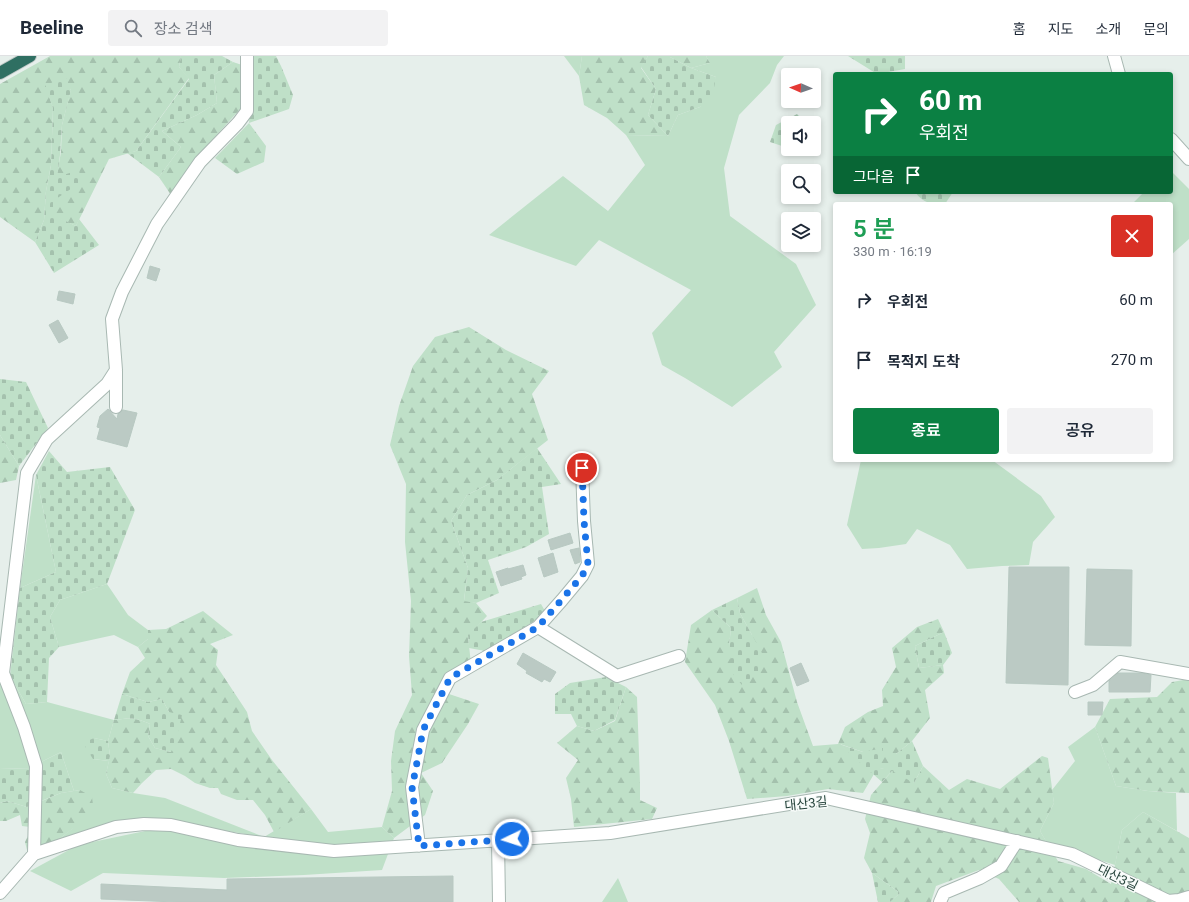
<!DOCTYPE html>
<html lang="ko">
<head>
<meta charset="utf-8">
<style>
	body { margin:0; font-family:Roboto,"Noto Sans KR",sans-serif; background:#f2f2f3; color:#1f2937; height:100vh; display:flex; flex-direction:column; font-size:15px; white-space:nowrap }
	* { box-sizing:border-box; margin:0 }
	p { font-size:13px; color:#747a83 }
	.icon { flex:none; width:22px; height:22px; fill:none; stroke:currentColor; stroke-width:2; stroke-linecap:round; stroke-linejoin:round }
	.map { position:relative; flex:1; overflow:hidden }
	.side { position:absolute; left:833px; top:146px; width:340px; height:260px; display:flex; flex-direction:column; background:#fff; border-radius:4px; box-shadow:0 2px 6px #0003 }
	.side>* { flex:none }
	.guide { position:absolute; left:833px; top:16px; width:340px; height:122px; border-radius:4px; box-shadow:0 2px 6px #0003; background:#0b8043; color:#fff; overflow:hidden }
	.needle { width:26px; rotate:272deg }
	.controls { position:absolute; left:781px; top:12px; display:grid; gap:8px }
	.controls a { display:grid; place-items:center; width:40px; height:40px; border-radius:4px; background:#fff; box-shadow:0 2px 6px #0003; font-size:20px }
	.pin { position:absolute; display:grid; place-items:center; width:34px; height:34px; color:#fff; margin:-17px; border:2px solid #fff; border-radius:50%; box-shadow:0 1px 4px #0007 }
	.me { position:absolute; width:44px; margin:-22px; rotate:266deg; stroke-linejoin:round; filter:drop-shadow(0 0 3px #0008) }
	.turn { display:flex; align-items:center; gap:14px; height:84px; padding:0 20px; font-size:18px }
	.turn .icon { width:52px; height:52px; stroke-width:2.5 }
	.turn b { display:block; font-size:28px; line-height:34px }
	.then { display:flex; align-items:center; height:38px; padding:0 20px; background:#0003; gap:8px; font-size:15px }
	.round { display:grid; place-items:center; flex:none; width:42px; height:42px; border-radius:4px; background:#f2f2f3 }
	.headline { display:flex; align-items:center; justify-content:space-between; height:68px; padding:0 20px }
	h1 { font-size:24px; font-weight:600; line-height:30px; color:#1e9e55 }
	.action { display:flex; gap:8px; margin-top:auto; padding:8px 20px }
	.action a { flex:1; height:46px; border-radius:4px; background:#0b8043; color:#fff; font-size:16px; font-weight:600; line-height:46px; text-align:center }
	.action a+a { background:#f2f2f3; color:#1f2937 }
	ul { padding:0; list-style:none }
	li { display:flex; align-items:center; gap:12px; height:60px; padding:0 20px }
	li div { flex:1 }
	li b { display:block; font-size:15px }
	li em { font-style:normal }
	header { display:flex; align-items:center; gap:24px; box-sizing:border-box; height:56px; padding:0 20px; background:#fff; border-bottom:1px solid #e0e1e3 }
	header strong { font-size:19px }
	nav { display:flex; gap:22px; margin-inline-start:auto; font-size:14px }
	.search { width:280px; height:36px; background:#f2f2f3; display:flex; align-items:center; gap:10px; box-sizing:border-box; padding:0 14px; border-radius:4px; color:#747a83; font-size:15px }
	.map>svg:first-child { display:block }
</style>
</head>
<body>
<header>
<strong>Beeline</strong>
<div class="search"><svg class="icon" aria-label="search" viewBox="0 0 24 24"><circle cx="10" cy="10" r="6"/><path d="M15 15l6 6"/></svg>장소 검색</div>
<nav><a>홈</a><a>지도</a><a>소개</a><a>문의</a></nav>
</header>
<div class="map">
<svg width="1189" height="846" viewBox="0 0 1189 846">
	<defs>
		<pattern id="forest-firs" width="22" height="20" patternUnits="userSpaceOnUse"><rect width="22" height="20" fill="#bfe0c8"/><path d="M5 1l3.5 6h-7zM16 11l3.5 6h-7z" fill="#a4c1ad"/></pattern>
		<pattern id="cemetery-stones" width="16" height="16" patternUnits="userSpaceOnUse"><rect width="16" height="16" fill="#bfe0c8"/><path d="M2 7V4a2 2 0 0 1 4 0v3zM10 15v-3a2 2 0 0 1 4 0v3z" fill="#a4c1ad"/></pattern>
	</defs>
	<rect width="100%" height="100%" fill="#e6efeb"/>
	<path fill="#bfe0c8" d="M 564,0 L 582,0 L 579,20 Z
		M 706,0 L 784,0 L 777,9 L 770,27 L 739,59 L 724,112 L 730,160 L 796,208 L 816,249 L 774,296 L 782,311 L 732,351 L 685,322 L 662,309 L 652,277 L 691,234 L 599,184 L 576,210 L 489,179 L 563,120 L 608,155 L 645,109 L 626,79 L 668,80 L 678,59 L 700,51 L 716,21 L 691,12 L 710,7 Z
		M 1171,115 L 1189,133 L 1189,183 L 1171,199 L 1171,148 L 1132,148 L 1144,136 L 1171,136 Z
		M 861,404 L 992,404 L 1041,440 L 1055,461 L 1033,486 L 1029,509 L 1002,510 L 967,513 L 950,489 L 917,473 L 906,488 L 879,492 L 862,493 L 847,469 Z
		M 36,419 L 56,516 L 20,532 Z
		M 107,528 L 128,559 L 148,574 L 148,583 L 138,591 L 114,579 L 59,591 L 50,561 L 60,544 Z
		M 10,620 L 26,648 L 47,646 L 114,664 L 108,685 L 94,682 L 93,703 L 109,705 L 106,718 L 112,732 L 133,737 L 165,742 L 264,781 L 311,753 L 328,776 L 382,771 L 394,782 L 382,814 L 304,819 L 224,822 L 103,817 L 71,835 L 30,815 L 78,789 L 150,774 L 258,780 L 147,762 L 59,783 L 73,772 L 80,734 L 74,735 L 61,696 L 41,706 L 32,712 L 0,713 L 0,621 Z
		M 1095,671 L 1116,730 L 1148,735 L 1176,737 L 1177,775 L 1143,756 L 1122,774 L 1115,809 L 1047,787 L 1040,775 L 1054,747 L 1052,734 L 1075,705 L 1068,691 Z
		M 618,822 L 628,846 L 602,846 Z"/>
	<path fill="url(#forest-firs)" d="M 50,0 L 181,0 L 179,11 L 189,22 L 136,95 L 109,103 L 76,170 L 53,160 L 52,145 L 61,96 L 62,69 L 71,33 L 46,30 L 53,52 L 51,109 L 46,135 L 44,164 L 35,186 L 0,161 L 0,28 Z
		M 582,0 L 648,0 L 641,12 L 656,33 L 648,59 L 668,80 L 626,79 L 607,62 L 584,49 L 579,20 Z
		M 670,0 L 706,0 L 710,7 L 691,12 L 670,1 Z
		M 233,6 L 242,9 L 242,51 L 213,83 L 171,139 L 159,121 L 181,91 L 162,75 L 197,59 L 217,47 L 214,19 Z
		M 249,67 L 266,90 L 264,106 L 237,118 L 215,102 Z
		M 469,271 L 506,294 L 549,315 L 532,338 L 548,384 L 497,424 L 467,439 L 451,465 L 468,512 L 464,544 L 476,547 L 487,560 L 468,580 L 471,608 L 440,635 L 479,648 L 468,668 L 442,707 L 421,717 L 433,735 L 425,759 L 394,782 L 382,771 L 392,735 L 391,705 L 395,675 L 412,639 L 409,600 L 411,545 L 405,486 L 406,428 L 390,389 L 399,350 L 413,310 L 435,281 Z
		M 0,379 L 19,410 L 16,424 L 0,427 Z
		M 757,532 L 766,559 L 781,586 L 797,646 L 813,690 L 838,688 L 845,671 L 868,656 L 883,650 L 882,634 L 896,611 L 892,592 L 917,571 L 938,563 L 944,576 L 915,590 L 919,612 L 943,609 L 944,617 L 925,634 L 930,662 L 912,685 L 896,698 L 914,727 L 923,710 L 949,734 L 967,723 L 1000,733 L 1042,700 L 1048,702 L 1054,747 L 1040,775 L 1058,805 L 1086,813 L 1111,828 L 1122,774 L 1143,756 L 1189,782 L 1189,846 L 1019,846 L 999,823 L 979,814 L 936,830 L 931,846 L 890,846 L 900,837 L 872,817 L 864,802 L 870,777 L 865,763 L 871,739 L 892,715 L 880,712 L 863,696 L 840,688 L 874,718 L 863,737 L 828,733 L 787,740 L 747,743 L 729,685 L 715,649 L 685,606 L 691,569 L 712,554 L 731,572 L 729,590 L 752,579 L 740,557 L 737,542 Z
		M 203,555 L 233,579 L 210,588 L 218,594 L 216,609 L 247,656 L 252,675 L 272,704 L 311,753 L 274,776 L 265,759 L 253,744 L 237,744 L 221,738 L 218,732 L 210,732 L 195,727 L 185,720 L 171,713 L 156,714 L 142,727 L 133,737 L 112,732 L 106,718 L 110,700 L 108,685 L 114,664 C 130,662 135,661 150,668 L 148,680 L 155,692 L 171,696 L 169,656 L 162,643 L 148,646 L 122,638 L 130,616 L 145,602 L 138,591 L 148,583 L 148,574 L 166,573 Z
		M 1189,623 L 1189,737 L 1148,735 L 1116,730 L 1095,671 L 1110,643 L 1157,641 L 1172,626 Z
		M 626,631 L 637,641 L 640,727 L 640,744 L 657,752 L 652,763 L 574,771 L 571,743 L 566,722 L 578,704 L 557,687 L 577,670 L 594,675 L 615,665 Z
		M 80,734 L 92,741 L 94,757 L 52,788 L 27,794 L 25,786 L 29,778 L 30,771 L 22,770 L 20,759 L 6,765 L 0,765 L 0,747 L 7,745 L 27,751 L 61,737 Z"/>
	<path fill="url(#cemetery-stones)" d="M 181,0 L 222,0 L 233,6 L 214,19 L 217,47 L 197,59 L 162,75 L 181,91 L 159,121 L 127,97 L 136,95 L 189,23 L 179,11 Z
		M 252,0 L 276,0 L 281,10 L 293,39 L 289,53 L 249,67 L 252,23 Z
		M 648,0 L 670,0 L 670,1 L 691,12 L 716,21 L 713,37 L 700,51 L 678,59 L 668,80 L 648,59 L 656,33 L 641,11 Z
		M 848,0 L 905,0 L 905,13 L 877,18 Z
		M 65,20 L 71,34 L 62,69 L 60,99 L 57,121 L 79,114 L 81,126 L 53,145 L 53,159 L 76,170 L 79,163 L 99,189 L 54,217 L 35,186 L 44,164 L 46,135 L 51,109 L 53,52 L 45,30 Z
		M 797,58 L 804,64 L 806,67 L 788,67 L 788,92 L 770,86 L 776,69 Z
		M 915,136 L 953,136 L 945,148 C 931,148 924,148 915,136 Z
		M 0,323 L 26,326 L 48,372 L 19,410 L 0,379 Z
		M 537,392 L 561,428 L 542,431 L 549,478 L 526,491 L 488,504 L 499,537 L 476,547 L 464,545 L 468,512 L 451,465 L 467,439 L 497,424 Z
		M 49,395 L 67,416 L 110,411 L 135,454 L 107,528 L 60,544 L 50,561 L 59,591 L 49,602 L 47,646 L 26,648 L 10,620 L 20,532 L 56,516 L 36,419 Z
		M 737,542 L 740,557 L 763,599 L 758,616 L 742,629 L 732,617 L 729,590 L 731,572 L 712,554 Z
		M 541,548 L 545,555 L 533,566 L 485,595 L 469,592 L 468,579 L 481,566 Z
		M 944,576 L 952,597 L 943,609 L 919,612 L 915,590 Z
		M 606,621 L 626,631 L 615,664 L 594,675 L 577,670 L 571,658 L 555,658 L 555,638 L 570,627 Z
		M 122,638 L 148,646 L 162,643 L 169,656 L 182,659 L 176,684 L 171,696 L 155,692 L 148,680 L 150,668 C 135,661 130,662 114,664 Z
		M 94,682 L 108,685 L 110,700 L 109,705 L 93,703 L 83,687 Z
		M 912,685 L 923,710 L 914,727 L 892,715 L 882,726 L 839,688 L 863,696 L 883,692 L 880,712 L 892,714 L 896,698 Z
		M 61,696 L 74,735 L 61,737 L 41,745 L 41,706 Z
		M 32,712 L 32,749 L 27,751 L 7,745 L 0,747 L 0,713 Z
		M 872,817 L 900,837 L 890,846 L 878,846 Z"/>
	<path fill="#bbcac4" stroke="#b8c9c2" d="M 150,210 L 160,213 L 156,225 L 147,222 Z
		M 59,235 L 75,238 L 73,248 L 57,244 Z
		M 58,264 L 68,282 L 59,287 L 49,269 Z
		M 108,353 L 117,363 L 118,358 L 123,354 L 137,357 L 127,391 L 97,383 L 100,372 L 97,371 L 100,360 Z
		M 570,477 L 573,487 L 551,494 L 548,484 Z
		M 579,492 L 580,506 L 575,508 L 570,494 Z
		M 553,497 L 558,516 L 544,521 L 538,502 Z
		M 523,509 L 526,519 L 521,521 L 522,523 L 501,530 L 496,516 L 508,512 L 508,513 Z
		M 1009,511 L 1069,511 L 1068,629 L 1006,627 Z
		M 1087,513 L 1132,514 L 1131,590 L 1085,589 Z
		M 523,597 L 556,616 L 550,626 L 544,623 L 542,626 L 526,617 L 527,615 L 517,608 Z
		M 801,607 L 809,625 L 797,630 L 790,612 Z
		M 1118,617 L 1142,617 L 1151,619 L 1150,636 L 1109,636 L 1109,625 Z
		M 1088,646 L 1103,646 L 1102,659 L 1088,659 Z
		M 453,820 L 453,846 L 176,846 L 101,843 L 101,828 L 227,834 L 227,823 Z"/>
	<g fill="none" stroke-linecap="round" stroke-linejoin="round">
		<defs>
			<path id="minor" d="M 1114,0 L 1119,18
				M 1171,83 L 1189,103
				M 116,351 L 116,315
				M 538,571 L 617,620 L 679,600
				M 1075,636 L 1093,629 L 1120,606 L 1189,618
				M 498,784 L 499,846
				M 419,790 L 412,731 L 423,674 L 450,622 L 538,571 L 562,544 L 582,520 L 588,508 L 584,465 L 582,412
				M 34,798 L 116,771 L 144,768 L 171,769 L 238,784 L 334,795 L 610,777 L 826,742 L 1072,798 L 1168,845 L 1179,844 L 1189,841
				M 34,798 L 36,710 L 24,671 L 3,617 L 27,417 L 47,383 L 107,328 L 116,314 L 112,263 L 122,236 L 157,168 L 200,106 L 238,67 L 247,55 L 247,0
				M 0,837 L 34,798
				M 940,846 L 944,837 L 980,822 L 1001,810 L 1017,785"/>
			<path id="highway" d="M 0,17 L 30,0"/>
		</defs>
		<use href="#minor" stroke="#a8b8b2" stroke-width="14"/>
		<use href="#highway" stroke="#c2cac8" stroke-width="14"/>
		<use href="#minor" stroke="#fff" stroke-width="12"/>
		<use href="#highway" stroke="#2f6f62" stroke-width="12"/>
	</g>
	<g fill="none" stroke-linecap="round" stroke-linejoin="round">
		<path stroke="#1a73e8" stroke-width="7" stroke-dasharray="0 12.6" d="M 512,783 L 419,790 L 412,731 L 415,717 L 423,674 L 450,622 L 538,571 L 582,520 L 588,508 L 584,465 L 582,412"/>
	</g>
	<g text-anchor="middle" stroke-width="3" stroke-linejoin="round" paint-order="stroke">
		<g font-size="13" fill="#24423a" stroke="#f7fbf9">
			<text transform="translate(806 747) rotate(-6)" y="5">대산3길</text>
			<text transform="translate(1118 821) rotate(26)" y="5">대산3길</text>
		</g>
	</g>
</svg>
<div class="controls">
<a><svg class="needle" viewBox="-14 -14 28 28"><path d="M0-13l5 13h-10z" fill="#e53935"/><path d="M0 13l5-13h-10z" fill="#747a83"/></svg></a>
<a><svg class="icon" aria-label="sound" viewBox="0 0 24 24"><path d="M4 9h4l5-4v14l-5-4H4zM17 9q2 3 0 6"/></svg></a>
<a><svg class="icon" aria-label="search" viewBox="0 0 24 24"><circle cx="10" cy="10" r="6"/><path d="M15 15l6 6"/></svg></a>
<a><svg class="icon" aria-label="layers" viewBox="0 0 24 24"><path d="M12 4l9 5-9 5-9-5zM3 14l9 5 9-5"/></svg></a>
</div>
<div class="pin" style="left:582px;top:412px;background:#d93025"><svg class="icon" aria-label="arrive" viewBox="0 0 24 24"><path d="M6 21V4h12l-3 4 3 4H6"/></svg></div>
<svg class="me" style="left:512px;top:783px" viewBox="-20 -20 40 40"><circle r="17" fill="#1a73e8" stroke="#fff" stroke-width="3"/><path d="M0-11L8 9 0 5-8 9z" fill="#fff"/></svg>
<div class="guide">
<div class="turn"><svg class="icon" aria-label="right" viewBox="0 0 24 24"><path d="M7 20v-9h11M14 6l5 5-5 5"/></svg><div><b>60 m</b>우회전</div></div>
<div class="then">그다음<svg class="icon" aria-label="arrive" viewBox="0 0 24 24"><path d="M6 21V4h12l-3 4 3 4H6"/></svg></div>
</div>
<section class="side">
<div class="headline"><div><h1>5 분</h1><p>330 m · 16:19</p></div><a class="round" style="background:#d93025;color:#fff"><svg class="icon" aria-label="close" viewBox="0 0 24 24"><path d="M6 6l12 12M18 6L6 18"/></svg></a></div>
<ul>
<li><svg class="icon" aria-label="right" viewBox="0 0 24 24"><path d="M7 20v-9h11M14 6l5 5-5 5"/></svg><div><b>우회전</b></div><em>60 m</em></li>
<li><svg class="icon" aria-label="arrive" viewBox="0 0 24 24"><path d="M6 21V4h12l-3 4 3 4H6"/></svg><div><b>목적지 도착</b></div><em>270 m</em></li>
</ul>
<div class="action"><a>종료</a><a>공유</a></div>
</section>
</div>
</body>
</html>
